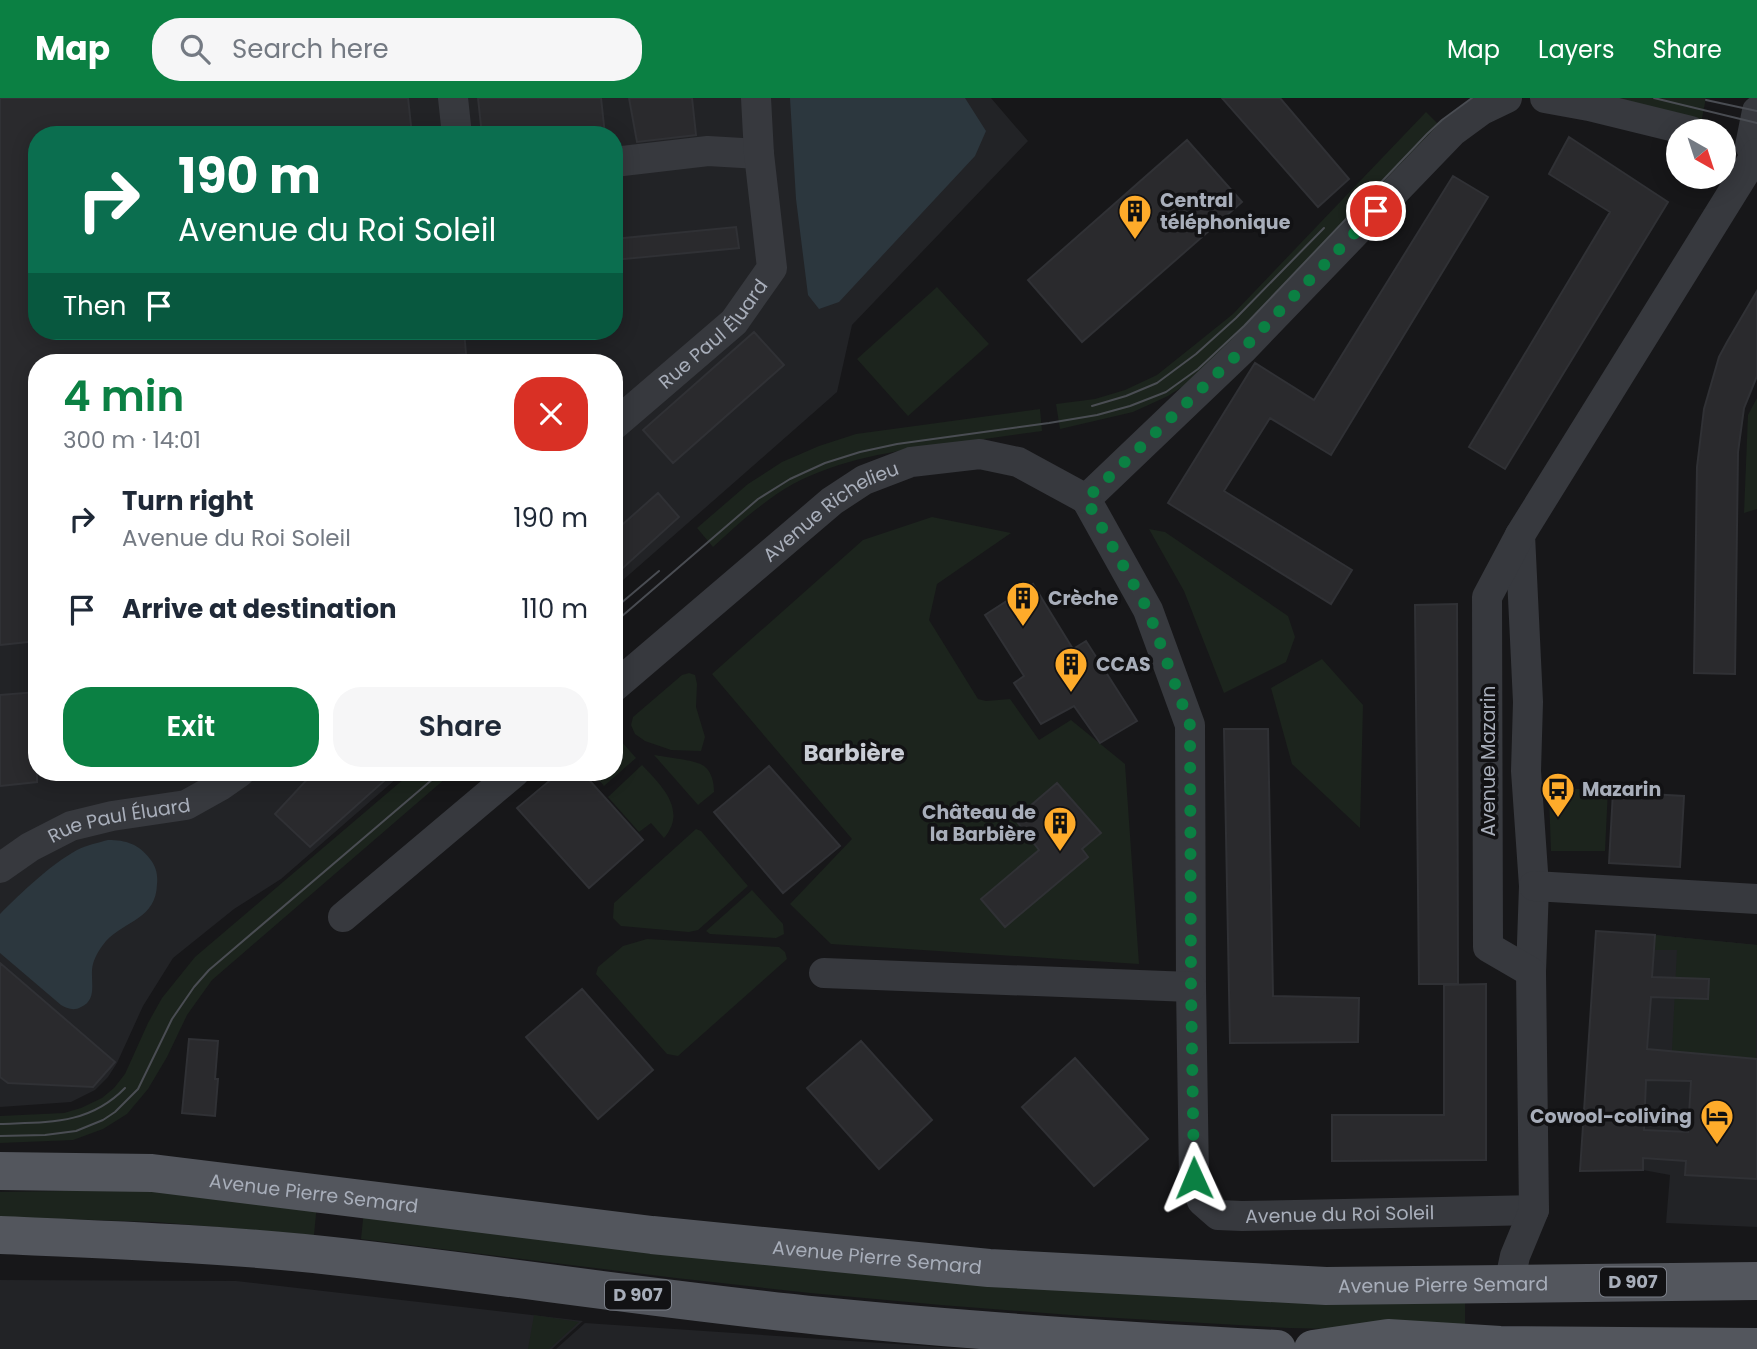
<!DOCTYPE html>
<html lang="en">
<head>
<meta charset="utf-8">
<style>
	body { margin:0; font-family:Poppins,sans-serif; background:#f6f6f7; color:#1f2937; height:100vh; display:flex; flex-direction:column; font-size:26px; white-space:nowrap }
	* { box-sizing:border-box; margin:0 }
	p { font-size:23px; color:#747a83 }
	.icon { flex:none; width:38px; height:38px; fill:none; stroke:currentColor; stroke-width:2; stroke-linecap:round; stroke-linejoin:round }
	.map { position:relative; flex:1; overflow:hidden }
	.sheet { position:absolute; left:28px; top:256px; width:595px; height:427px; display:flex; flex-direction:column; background:#fff; border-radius:28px; box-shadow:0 4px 18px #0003 }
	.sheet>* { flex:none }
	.guide { position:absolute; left:28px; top:28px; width:595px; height:214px; border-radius:28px; box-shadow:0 4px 18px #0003; background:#0b6e4f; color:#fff; overflow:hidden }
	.needle { width:46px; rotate:141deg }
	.controls { position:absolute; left:1666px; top:21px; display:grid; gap:14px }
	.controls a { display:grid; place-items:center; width:70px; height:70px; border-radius:50%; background:#fff; box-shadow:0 4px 18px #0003; font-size:35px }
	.pin { position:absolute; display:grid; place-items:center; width:60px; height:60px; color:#fff; margin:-30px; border:4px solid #fff; border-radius:50%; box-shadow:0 2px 7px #0007 }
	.me { position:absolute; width:77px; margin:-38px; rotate:359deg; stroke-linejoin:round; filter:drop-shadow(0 0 5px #0008) }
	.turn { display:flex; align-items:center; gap:24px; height:147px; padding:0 35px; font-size:32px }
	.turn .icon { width:91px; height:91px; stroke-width:2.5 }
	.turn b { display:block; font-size:49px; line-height:60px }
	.then { display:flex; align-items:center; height:66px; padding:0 35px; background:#0003; gap:14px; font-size:26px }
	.round { display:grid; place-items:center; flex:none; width:74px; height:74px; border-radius:28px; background:#f6f6f7 }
	.headline { display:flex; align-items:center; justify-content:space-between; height:119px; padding:0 35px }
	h1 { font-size:42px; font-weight:600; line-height:52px; color:#0b8043 }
	.cta { display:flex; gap:14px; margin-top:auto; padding:14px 35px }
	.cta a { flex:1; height:80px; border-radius:28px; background:#0b8043; color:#fff; font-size:28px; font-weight:600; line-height:80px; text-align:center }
	.cta a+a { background:#f6f6f7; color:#1f2937 }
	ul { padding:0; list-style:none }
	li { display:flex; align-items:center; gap:21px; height:91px; padding:0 35px }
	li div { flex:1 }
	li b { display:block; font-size:26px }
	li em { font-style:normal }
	header { display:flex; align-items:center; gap:42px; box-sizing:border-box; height:98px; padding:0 35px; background:#0b8043; color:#fff }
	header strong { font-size:33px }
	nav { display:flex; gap:38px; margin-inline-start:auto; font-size:24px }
	.search { width:490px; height:63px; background:#f6f6f7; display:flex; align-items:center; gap:18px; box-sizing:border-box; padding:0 24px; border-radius:28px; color:#747a83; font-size:26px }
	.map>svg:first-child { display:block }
</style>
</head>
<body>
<header>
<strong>Map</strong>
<div class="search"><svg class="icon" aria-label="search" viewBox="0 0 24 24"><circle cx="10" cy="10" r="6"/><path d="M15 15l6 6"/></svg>Search here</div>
<nav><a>Map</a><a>Layers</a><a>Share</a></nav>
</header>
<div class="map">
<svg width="1757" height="1251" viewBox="0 0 1757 1251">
	<rect width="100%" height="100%" fill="#171719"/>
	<path fill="#222326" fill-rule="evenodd" d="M 0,0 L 991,0 L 1028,43 L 852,227 L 837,294 L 614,490 L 614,264 L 37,264 L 37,674 L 404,674 L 281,781 L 234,811 L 173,860 L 143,908 L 117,965 L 108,979 L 95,992 L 71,1004 L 0,1009 ZM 37,37 L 614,37 L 614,233 L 37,233 Z
		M 1596,833 L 1655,837 L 1757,847 L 1757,1129 L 1666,1125 L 1670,1077 L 1643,1072 L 1580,1073 Z
		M 0,1182 L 236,1183 L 583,1223 L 552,1251 L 0,1251 Z
		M 585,1225 L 970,1251 L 556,1251 Z"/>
	<path fill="#1c241d" d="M 1602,0 L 1706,0 L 1701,25 Z
		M 1426,14 L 1444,32 L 1202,276 L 1168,298 L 1133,314 L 1060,331 L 1056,306 L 1095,301 L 1125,292 L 1157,277 L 1192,249 L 1233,216 Z
		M 937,189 L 989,246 L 908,318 L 857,261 Z
		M 1757,300 L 1757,411 L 1744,415 L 1748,317 Z
		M 1040,311 L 1042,333 C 1011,337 979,342 947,346 C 894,353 840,361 793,386 C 763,403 738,426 713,449 L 697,430 L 748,386 L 782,364 L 819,348 L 856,336 Z
		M 932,419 L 1011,435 L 937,486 L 929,522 L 978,601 L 986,603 L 1010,601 L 1039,642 L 1071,622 L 1125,666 L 1139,866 L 831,846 L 790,806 L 852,741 L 712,576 L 863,442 Z
		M 1149,431 L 1165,434 L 1288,518 L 1295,539 L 1286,564 L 1224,595 L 1184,493 Z
		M 1322,561 L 1363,607 L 1360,730 L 1292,666 L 1271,590 Z
		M 689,575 L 695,577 L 697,586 L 696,609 L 705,639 L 701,653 L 671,652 L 645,643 L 635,636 L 631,627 L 633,619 L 682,577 Z
		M 614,635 L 636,660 L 604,688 L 592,674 L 614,674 Z
		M 654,657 C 665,659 696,662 704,668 C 712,674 714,685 714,694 L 698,707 Z
		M 642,667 C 661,687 688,712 664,740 L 651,725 L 639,734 L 608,699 Z
		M 412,674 L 453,674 L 212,882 L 187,917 L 167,959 L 148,991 L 127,1016 L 103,1031 L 73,1042 L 0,1045 L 0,1018 L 64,1015 L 81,1010 L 102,1000 L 114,990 L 125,976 L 148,925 L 162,900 L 195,859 Z
		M 1564,691 L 1608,691 L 1605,753 L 1551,753 L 1549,698 Z
		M 696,731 L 701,733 L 748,788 L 698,832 L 689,834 L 621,828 L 613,820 L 614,805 Z
		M 752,792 L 783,826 L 784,836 L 776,840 L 710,836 L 706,833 Z
		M 1655,837 L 1757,847 L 1756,961 L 1672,953 L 1677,852 L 1654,852 Z
		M 647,841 L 779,849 L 785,854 L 787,861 L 678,958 L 667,956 L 596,876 L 598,869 L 623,848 Z
		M 63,1093 L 156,1093 L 317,1106 L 314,1137 L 156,1124 L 0,1119 L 0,1094 Z
		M 364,1112 L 1465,1204 L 1465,1228 L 1383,1232 L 1289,1230 L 1083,1218 L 941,1207 L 810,1195 L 676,1180 L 361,1141 Z
		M 534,1217 L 579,1224 L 549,1251 L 528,1251 Z"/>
	<path fill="#2c373e" d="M 790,0 L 965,0 L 986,33 L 975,58 L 839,204 L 819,211 L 808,197 L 796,101 Z
		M 108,742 C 126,742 139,746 150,761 C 156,768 158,777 157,786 C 156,821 126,822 106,843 C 101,849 95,858 93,866 C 89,881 99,901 81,909 C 74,913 68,911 61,907 L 0,855 L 0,816 C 22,794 50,767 77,752 C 87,747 97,745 108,742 Z"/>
	<path fill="#2a2a2d" stroke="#303135" stroke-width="2" fill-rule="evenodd" d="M 0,0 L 408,0 L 412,37 L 37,37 L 37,233 L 464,233 L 466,256 L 433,259 L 434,264 L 37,264 L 37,543 L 0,547 Z
		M 478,0 L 601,0 L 605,37 L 482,37 Z
		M 629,0 L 692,0 L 696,37 L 637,44 Z
		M 1222,0 L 1280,0 L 1349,81 L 1318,109 Z
		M 1569,39 L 1668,104 L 1505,371 L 1469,349 L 1610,114 L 1549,76 Z
		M 1187,42 L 1242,104 L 1082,244 L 1028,182 Z
		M 1453,78 L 1488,99 L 1331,357 L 1270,320 L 1224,393 L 1352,472 L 1331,506 L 1168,405 L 1255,265 L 1314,302 Z
		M 736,129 L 739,150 L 614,162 L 614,141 Z
		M 1757,193 L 1757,278 L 1744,310 L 1738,354 L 1735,576 L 1694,575 L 1697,369 L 1704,311 L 1719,259 L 1727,244 Z
		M 754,234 L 784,267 L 673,365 L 643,332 Z
		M 658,395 L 679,419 L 614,478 L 614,434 Z
		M 1033,486 L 1073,551 L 1086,543 L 1137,623 L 1100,645 L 1074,608 L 1041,626 L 1014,585 L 1024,578 L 985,517 Z
		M 1457,506 L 1458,886 L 1419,886 L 1415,507 Z
		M 37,594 L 37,684 L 0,688 L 0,597 Z
		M 1224,631 L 1268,631 L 1273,898 L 1359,900 L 1358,944 L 1230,945 Z
		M 769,668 L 840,748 L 783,795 L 714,714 Z
		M 314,674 L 394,674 L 310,749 L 275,716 Z
		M 560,674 L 582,674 L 643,742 L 589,790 L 517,710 Z
		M 1057,685 L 1101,735 L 1082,751 L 1088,759 L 1005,829 L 981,801 L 1039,752 L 1015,721 Z
		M 1613,694 L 1684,698 L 1680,769 L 1609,765 Z
		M 1596,833 L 1655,837 L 1652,879 L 1709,881 L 1708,901 L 1651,899 L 1647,951 L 1757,961 L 1757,1081 L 1685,1077 L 1686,1063 L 1643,1060 L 1643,1072 L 1580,1073 ZM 1646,982 L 1691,983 L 1688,1034 L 1644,1032 Z
		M 0,865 L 115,964 L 93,989 L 8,985 L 0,979 Z
		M 1486,886 L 1486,1062 L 1332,1063 L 1332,1017 L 1444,1017 L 1444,887 Z
		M 582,891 L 653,972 L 598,1021 L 526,939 Z
		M 189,941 L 218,943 L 215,981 L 218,981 L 215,1018 L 182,1015 Z
		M 861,943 L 932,1022 L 879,1071 L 807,990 Z
		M 1075,960 L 1148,1041 L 1094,1088 L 1022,1009 Z"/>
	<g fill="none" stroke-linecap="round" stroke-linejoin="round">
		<g stroke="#37393e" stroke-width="30">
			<path d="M 453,0 L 457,37"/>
			<path d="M 1545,0 L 1589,8 L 1691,33"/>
			<path d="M 1750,48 L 1757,13"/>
			<path d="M 614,64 L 708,53 L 759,56"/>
			<path id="s1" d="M 614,327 L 734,224 L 772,170 L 759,56 L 756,0"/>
			<path id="s2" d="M 1086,401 L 1148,512 L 1190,627 L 1191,889 L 1194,1080 L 1202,1103 L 1218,1117 L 1242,1118 L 1534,1112"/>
			<path d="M 1086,401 L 1242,252 L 1452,34 L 1482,12 L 1507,0"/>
			<path d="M 1520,437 L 1528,604 L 1526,673 L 1534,788 L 1531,874"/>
			<path id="s3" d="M 614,589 L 832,403 L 864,382 L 911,364 L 980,356 L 1018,364 L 1086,401"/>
			<path id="s4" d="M 0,770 L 30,749 L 71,728 L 112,718 L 186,707 L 220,688 L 240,674"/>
			<path d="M 1534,788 L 1757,801"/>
			<path d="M 343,819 L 515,674"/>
			<path d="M 824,875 L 1191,889"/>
			<path d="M 1509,1186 L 1515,1158 L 1534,1112 L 1531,874 L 1488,849 L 1487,499 L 1520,437 L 1757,55"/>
		</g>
		<g stroke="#53565d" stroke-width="38">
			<path id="s5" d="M 0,1073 L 152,1075 L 652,1137 L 989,1170 L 1326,1188 L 1757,1183"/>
			<path d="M 0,1137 C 114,1142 228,1146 341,1159 C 501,1177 660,1202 821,1218 C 972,1233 1125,1243 1277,1251"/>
			<path d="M 1313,1251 L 1388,1240 L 1500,1247 L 1757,1249"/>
		</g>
		<path stroke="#4a4d53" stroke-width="2" d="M 1654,0 L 1757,25
			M 1706,2 L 1757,13
			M 1092,308 L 1126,298 L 1157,285 L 1196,256 L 1236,220 L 1324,130
			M 614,511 L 659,473
			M 614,525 L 758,401 L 790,381 L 825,365 L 860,354 L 897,346 L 1049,325 L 1097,317 L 1130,308 L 1166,294 L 1198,271 L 1244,228 L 1427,36 L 1442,22 L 1472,0
			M 0,1026 C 48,1024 89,1027 125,990
			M 0,1038 L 45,1037 L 76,1033 L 103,1022 L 115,1014 L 138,991 L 172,921 L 194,889 L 209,872 L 441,674"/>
	</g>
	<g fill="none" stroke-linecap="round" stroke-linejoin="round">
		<path stroke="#0b8043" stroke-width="12" stroke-dasharray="0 21.6" d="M 1194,1080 L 1191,889 L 1190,627 L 1148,512 L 1086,401 L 1242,252 L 1376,113"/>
	</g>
	<defs>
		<symbol id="building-pin" viewBox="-11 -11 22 30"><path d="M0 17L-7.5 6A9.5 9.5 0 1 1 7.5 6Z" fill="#feab2a" stroke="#121214"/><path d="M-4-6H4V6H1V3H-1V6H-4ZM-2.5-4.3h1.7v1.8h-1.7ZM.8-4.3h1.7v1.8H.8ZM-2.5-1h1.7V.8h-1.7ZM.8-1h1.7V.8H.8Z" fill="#111"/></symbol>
		<symbol id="bus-pin" viewBox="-11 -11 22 30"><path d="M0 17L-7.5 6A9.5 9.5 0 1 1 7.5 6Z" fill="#feab2a" stroke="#121214"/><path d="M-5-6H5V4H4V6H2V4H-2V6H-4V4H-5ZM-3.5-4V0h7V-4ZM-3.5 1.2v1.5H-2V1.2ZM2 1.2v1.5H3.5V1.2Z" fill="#111"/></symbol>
		<symbol id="hotel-pin" viewBox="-11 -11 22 30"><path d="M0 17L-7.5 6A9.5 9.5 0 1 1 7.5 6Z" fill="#feab2a" stroke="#121214"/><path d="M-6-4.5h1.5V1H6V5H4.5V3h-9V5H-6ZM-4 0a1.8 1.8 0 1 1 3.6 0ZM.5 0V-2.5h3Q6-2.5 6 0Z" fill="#111"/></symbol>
	</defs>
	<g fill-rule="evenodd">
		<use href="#building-pin" x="1116" y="94" width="38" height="52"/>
		<use href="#building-pin" x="1004" y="481" width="38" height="52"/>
		<use href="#building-pin" x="1052" y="547" width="38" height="52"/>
		<use href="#bus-pin" x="1539" y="672" width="38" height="52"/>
		<use href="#building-pin" x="1041" y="706" width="38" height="52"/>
		<use href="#hotel-pin" x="1698" y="999" width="38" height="52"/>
	</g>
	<g text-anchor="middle" stroke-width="7" stroke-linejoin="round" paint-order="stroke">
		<g fill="#121214" stroke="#7b7f88" stroke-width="2">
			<rect x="1600" y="1169.5" width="66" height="29" rx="5"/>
			<rect x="605" y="1182.5" width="66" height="29" rx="5"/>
		</g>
		<g font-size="18" font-weight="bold" fill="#a8aeba">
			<text x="1633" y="1190">D 907</text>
			<text x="638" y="1203">D 907</text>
		</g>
		<g font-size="19" font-weight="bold" fill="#a8aeba" stroke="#121214" text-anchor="start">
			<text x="1160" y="109">Central<tspan x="1160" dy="22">téléphonique</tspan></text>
			<text x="1048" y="507">Crèche</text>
			<text x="1096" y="573">CCAS</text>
			<text x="1582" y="698">Mazarin</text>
			<text x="1036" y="721" text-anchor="end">Château de<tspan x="1036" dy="22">la Barbière</tspan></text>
			<text x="1692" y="1025" text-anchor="end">Cowool-coliving</text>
		</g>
		<g font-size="19" fill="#a8aeba" stroke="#121214">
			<text dy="7" stroke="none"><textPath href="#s1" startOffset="135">Rue Paul Éluard</textPath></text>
			<text dy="7" stroke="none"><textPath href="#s3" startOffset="280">Avenue Richelieu</textPath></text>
			<text transform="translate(1488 663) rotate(-90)" y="7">Avenue Mazarin</text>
			<text dy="7" stroke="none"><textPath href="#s4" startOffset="131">Rue Paul Éluard</textPath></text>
			<text dy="7" stroke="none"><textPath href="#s5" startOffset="315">Avenue Pierre Semard</textPath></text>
			<text dy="7" stroke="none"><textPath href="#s2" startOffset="870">Avenue du Roi Soleil</textPath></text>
			<text dy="7" stroke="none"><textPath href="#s5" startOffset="882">Avenue Pierre Semard</textPath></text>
			<text dy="7" stroke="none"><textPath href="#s5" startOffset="1449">Avenue Pierre Semard</textPath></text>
		</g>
		<g font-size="23" font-weight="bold" fill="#c9cdd5" stroke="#121214">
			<text x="854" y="663">Barbière</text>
		</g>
	</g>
</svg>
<div class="controls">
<a><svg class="needle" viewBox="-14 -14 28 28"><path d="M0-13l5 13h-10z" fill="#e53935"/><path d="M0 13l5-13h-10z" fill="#747a83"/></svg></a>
</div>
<div class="pin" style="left:1376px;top:113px;background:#d93025"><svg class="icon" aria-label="arrive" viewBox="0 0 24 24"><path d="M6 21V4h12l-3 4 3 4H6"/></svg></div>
<svg class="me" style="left:1194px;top:1080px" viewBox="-20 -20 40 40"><path d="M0-17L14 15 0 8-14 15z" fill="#0b8043" stroke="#fff" stroke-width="4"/></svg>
<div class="guide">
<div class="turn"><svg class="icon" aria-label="right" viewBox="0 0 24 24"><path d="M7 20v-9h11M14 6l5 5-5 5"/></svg><div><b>190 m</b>Avenue du Roi Soleil</div></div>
<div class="then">Then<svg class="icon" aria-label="arrive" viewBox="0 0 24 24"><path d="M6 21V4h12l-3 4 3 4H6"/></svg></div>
</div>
<section class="sheet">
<div class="headline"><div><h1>4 min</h1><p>300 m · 14:01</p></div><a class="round" style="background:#d93025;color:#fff"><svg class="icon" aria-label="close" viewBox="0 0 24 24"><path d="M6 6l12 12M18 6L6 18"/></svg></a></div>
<ul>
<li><svg class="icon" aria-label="right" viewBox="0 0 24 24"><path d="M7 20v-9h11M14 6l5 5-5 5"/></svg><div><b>Turn right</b><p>Avenue du Roi Soleil</p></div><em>190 m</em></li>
<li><svg class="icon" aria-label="arrive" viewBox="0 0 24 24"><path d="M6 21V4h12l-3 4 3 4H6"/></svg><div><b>Arrive at destination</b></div><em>110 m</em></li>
</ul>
<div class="cta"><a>Exit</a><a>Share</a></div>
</section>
</div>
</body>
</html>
